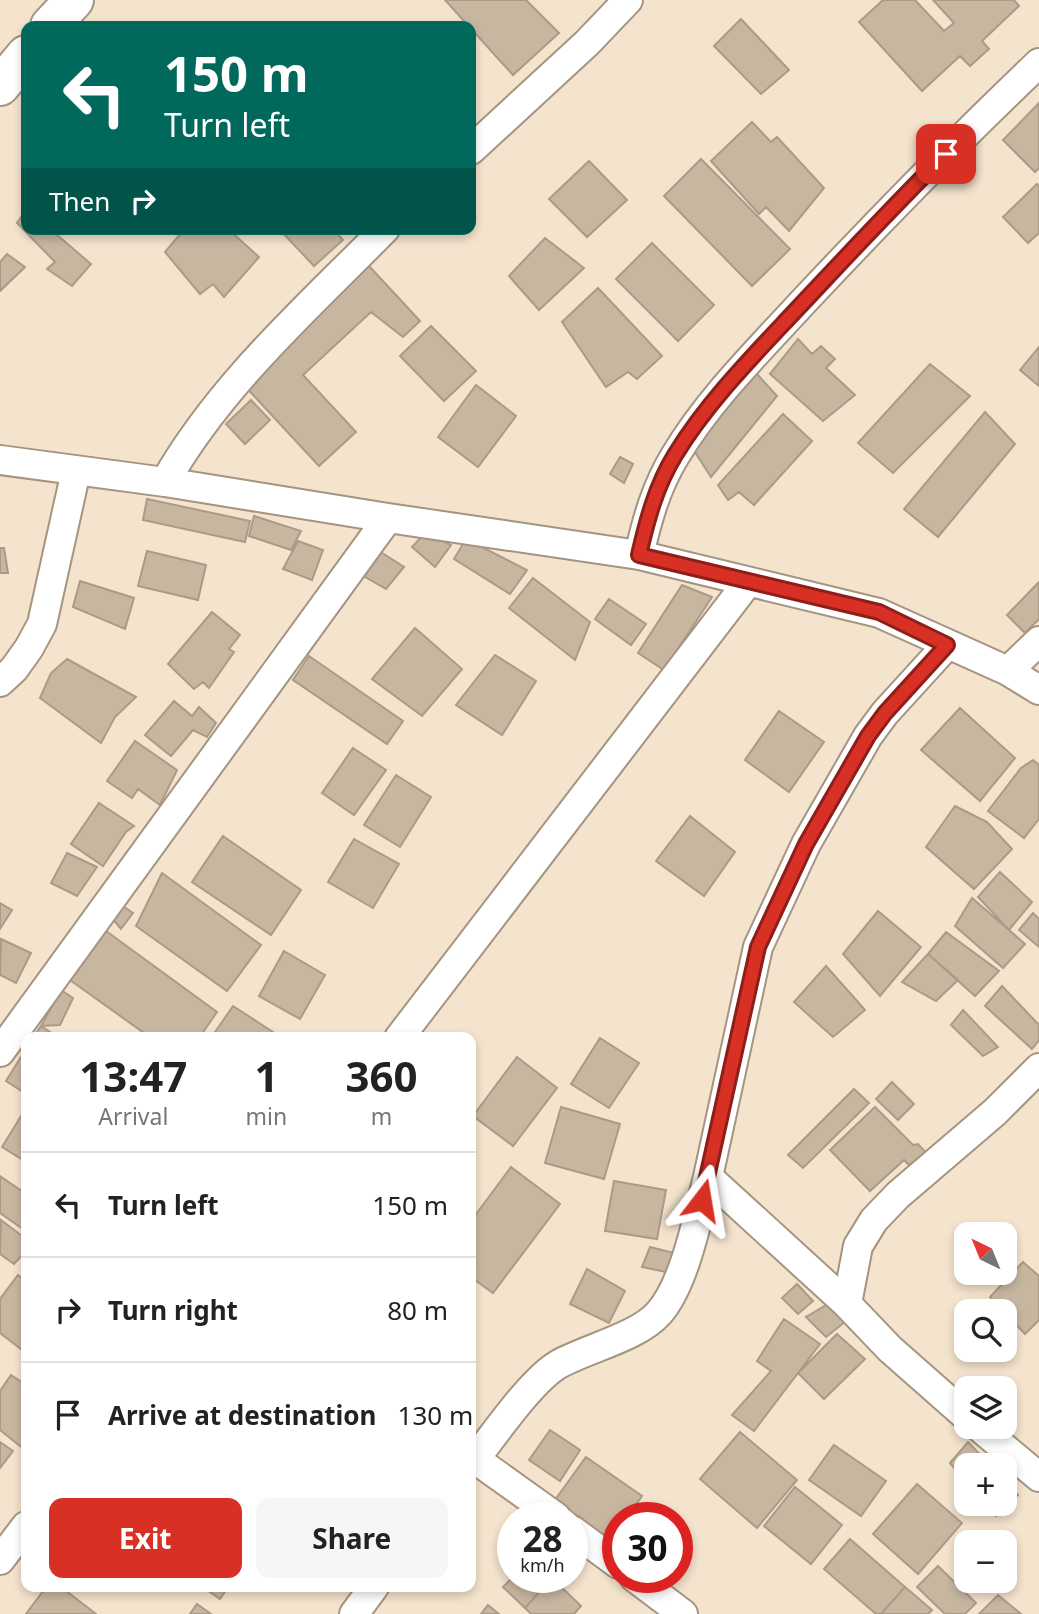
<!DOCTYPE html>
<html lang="en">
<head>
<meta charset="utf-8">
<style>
	body { margin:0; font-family:"Noto Sans",sans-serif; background:#f6f6f6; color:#222; height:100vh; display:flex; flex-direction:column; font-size:26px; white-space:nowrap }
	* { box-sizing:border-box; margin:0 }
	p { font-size:23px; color:#767676 }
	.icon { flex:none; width:38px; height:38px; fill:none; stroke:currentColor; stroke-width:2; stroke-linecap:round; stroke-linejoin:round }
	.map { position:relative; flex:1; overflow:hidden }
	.drawer { position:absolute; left:21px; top:1032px; width:455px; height:560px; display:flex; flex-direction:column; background:#fff; border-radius:14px; box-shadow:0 4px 10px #0003 }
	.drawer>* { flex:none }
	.hud { position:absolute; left:21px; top:21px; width:455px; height:214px; border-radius:14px; box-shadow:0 4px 10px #0003; background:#00695c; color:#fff; overflow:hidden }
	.needle { width:46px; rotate:317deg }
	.controls { position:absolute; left:954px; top:1222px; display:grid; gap:14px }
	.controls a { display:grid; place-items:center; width:63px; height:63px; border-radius:14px; background:#fff; box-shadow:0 4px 10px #0003; font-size:35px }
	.speed { position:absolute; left:497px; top:1502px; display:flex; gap:14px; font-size:35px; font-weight:700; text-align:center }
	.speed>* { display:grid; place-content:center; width:91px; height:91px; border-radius:50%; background:#fff; box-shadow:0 4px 10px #0003; line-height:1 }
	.speed small { font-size:18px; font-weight:400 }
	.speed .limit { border:10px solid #d22; background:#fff; color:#111 }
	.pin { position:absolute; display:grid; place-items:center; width:60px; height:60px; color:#fff; margin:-30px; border-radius:14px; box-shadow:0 4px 10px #0006 }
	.me { position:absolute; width:77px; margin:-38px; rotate:14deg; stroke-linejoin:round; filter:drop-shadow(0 0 5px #0008) }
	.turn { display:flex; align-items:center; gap:24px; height:147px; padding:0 28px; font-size:32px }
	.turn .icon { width:91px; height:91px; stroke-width:2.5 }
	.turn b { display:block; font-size:49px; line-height:60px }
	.then { display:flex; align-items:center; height:66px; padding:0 28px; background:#0003; gap:14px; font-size:26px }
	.eta { display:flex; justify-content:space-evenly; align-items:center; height:119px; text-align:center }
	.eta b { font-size:42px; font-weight:700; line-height:49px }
	.action { display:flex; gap:14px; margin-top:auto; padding:14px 28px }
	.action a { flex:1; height:80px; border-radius:14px; background:#d93025; color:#fff; font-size:28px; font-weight:700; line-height:80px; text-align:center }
	.action a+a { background:#f6f6f6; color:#222 }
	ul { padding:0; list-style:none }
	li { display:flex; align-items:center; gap:21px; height:105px; padding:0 28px; border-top:2px solid #e0e0e0 }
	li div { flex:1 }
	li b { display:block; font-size:26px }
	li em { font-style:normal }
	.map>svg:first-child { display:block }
</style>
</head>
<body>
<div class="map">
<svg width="1039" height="1614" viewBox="0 0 1039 1614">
	<rect width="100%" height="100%" fill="#f4e3cd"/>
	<path fill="#c7b7a1" stroke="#ab9b86" stroke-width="2" d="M 445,0 L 526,0 L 559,33 L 513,75 Z
		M 883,0 L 915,0 L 944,31 L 954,23 L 933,0 L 1014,0 L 1019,6 L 982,41 L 989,49 L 970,66 L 960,56 L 922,91 L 859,22 Z
		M 741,19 L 789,70 L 761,94 L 714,46 Z
		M 1039,103 L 1039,168 L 1035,172 L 1003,140 Z
		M 752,122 L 771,142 L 777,137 L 824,188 L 789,231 L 766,207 L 759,214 L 711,161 Z
		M 701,159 L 790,249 L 752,286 L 664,196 Z
		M 589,161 L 627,200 L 587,237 L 549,199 Z
		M 1037,184 L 1039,186 L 1039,233 L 1028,243 L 1003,217 Z
		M 26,210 L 26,229 L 50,229 L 91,264 L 72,286 L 47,269 L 55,262 L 17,223 Z
		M 194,229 L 228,229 L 259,257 L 224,297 L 213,284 L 200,294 L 165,252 L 181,233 L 191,232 Z
		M 279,229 L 333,229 L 343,240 L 314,266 Z
		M 545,238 L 584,268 L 539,310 L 509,276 Z
		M 652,243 L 714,305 L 678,341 L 616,279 Z
		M 7,254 L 25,267 L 0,291 L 0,262 Z
		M 369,266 L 420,321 L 403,337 L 371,312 L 303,375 L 356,432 L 319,466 L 242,383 Z
		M 598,288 L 662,356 L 637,379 L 628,372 L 606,387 L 562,322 Z
		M 431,326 L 476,371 L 444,401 L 400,356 Z
		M 798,339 L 812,354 L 821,346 L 835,359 L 826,368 L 855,395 L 823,421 L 770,374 Z
		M 1039,347 L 1039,386 L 1020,370 Z
		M 930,364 L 970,396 L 893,473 L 858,443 Z
		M 756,373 L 777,396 L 711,477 L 693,449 Z
		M 476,385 L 516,416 L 478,467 L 438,437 Z
		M 251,400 L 270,420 L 245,444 L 226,424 Z
		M 985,412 L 1015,444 L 938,537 L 904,509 Z
		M 783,414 L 812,441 L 754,505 L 739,492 L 728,500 L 718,485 Z
		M 620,457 L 633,464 L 624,483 L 610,474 Z
		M 147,499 L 250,521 L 245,542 L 143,520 Z
		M 254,516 L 301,531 L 291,550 L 249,536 Z
		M 426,532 L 451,545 L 435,567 L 412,547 Z
		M 466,539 L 527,570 L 510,594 L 454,559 Z
		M 298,541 L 323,550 L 312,580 L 283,569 Z
		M 0,548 L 4,548 L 8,573 L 0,573 Z
		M 376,549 L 404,567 L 386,589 L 360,574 Z
		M 147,551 L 206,565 L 198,600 L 138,586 Z
		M 533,578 L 590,622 L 575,660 L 509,608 Z
		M 80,581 L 134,598 L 125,629 L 73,607 Z
		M 1039,582 L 1039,619 L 1025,633 L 1007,615 Z
		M 682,585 L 712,597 L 664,670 L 638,653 Z
		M 609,599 L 646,624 L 631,645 L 595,619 Z
		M 212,612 L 240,635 L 229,649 L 234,652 L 209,688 L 203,682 L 194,689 L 168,664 Z
		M 415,628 L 462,669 L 422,716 L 372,679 Z
		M 495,655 L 536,681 L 502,735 L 456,705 Z
		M 309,656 L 403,721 L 387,744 L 293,680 Z
		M 67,659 L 136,697 L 115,717 L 101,743 L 40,698 L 51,673 Z
		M 174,701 L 192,716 L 199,707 L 216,723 L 207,737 L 193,730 L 171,756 L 145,735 Z
		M 960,708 L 1015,758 L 980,801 L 921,750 Z
		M 779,711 L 824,742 L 789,792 L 745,760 Z
		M 135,741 L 177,770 L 160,805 L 138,789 L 132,798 L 107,781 Z
		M 353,748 L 386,770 L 354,815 L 322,793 Z
		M 1033,760 L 1039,765 L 1039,819 L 1024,838 L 988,811 L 1021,768 Z
		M 396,775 L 431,797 L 400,847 L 364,825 Z
		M 99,803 L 134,826 L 126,832 L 103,866 L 71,844 Z
		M 955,806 L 987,822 L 1012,849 L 974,889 L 926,847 Z
		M 690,816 L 735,852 L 704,896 L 656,861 Z
		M 223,836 L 301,890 L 271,935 L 192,882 Z
		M 354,839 L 399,864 L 373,908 L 328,882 Z
		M 67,853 L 97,867 L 77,896 L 51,883 Z
		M 1000,872 L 1032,902 L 1009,930 L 978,897 Z
		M 162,873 L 261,945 L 227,991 L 136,926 Z
		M 972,898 L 1025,944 L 1003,968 L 955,926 Z
		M 0,903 L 12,910 L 0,929 Z
		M 123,906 L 133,913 L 121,929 L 111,917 Z
		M 878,911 L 921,947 L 880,996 L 843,954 Z
		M 1033,913 L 1039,919 L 1039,947 L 1019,930 Z
		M 106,931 L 217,1012 L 199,1038 L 151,1038 L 70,980 Z
		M 946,932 L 999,971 L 975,996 L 928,954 Z
		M 1,939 L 31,953 L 16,983 L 0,975 Z
		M 284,951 L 325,975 L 300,1019 L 259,996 Z
		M 928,954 L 958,980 L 936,1001 L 902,982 Z
		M 826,966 L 865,1010 L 833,1037 L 794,1002 Z
		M 1002,986 L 1039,1025 L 1039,1040 L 1032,1049 L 985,1006 Z
		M 61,990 L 73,998 L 60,1025 L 41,1026 Z
		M 233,1006 L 273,1032 L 269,1038 L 211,1038 Z
		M 963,1010 L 998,1047 L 983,1056 L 951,1025 Z
		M 41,1026 L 59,1038 L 33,1038 Z
		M 600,1038 L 639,1063 L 609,1108 L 571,1084 Z
		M 26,1049 L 26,1094 L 6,1081 Z
		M 517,1057 L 557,1088 L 513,1146 L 473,1116 Z
		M 892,1082 L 914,1104 L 898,1120 L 876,1099 Z
		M 854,1089 L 869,1103 L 803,1168 L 788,1155 Z
		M 561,1107 L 620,1124 L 604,1179 L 545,1163 Z
		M 875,1107 L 913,1145 L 918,1144 L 932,1159 L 917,1173 L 904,1160 L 870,1191 L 830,1150 Z
		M 26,1108 L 26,1162 L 2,1147 Z
		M 511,1167 L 560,1204 L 493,1293 L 471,1277 L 471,1221 Z
		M 0,1176 L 26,1194 L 26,1231 L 0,1213 Z
		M 614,1181 L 666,1190 L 657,1239 L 605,1231 Z
		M 1,1220 L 26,1239 L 26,1251 L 14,1264 L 0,1254 Z
		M 650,1247 L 674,1253 L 671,1273 L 642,1267 Z
		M 1023,1262 L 1039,1276 L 1039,1320 L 1025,1334 L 990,1297 Z
		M 587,1269 L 625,1291 L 609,1323 L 570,1304 Z
		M 18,1275 L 26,1281 L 26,1353 L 0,1333 L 0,1299 Z
		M 797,1284 L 813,1301 L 798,1314 L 782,1298 Z
		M 828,1304 L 845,1322 L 826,1337 L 806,1317 Z
		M 784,1319 L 820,1344 L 754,1431 L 732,1415 L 771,1371 L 757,1361 Z
		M 837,1334 L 865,1359 L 824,1399 L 798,1373 Z
		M 11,1375 L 26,1385 L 26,1451 L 0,1430 L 0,1391 Z
		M 550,1430 L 580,1450 L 560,1481 L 529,1460 Z
		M 740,1432 L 797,1480 L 757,1528 L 700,1479 Z
		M 0,1442 L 13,1451 L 0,1468 Z
		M 968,1442 L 990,1465 L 966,1465 L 966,1482 L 950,1463 Z
		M 834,1445 L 886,1481 L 861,1516 L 809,1480 Z
		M 586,1457 L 642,1496 L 627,1517 L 618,1517 L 618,1530 L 610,1540 L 555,1500 Z
		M 1004,1481 L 1018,1495 L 996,1516 L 984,1503 L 1004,1503 Z
		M 917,1484 L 962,1523 L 918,1574 L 873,1534 Z
		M 795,1487 L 842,1525 L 811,1564 L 764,1526 Z
		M 850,1539 L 905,1587 L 881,1614 L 876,1614 L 824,1569 Z
		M 938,1566 L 976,1603 L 965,1614 L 945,1614 L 917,1587 Z
		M 513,1577 L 551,1577 L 552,1578 L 525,1608 L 503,1587 Z
		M 552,1578 L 581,1606 L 574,1614 L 531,1614 L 525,1608 Z
		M 46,1587 L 61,1587 L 96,1614 L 26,1614 Z
		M 203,1587 L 228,1587 L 220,1599 Z
		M 905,1587 L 932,1610 L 928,1614 L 881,1614 Z
		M 998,1595 L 1021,1614 L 979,1614 Z
		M 197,1604 L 211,1614 L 190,1614 Z
		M 488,1605 L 499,1614 L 481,1614 Z"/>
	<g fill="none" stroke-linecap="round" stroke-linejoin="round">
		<defs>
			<path id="street" d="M 471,150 L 587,43 L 628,0
				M 0,460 L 165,482 L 388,518 L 639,555 L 879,613 L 1008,671 L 1039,690
				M 165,482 C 220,385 307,308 385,229
				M 639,555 C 647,520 656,487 675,456 C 709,399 759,350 804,301 C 880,220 958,140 1039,63
				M 947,645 L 885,713 L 868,736 L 806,844 L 758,947 L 708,1177 L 847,1304 L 890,1349 L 966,1416
				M 1008,671 L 1039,641
				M 0,682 L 14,669 L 29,648 L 42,624 L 76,471
				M 399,1038 L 748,582
				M 0,1052 L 388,518
				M 847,1304 L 858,1246 L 874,1220 L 898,1195 L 995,1112 L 1039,1068
				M 978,1426 L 1039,1477
				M 475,1459 L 556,1517
				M 471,1464 C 493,1437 530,1381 559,1364 C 588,1348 638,1337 659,1313 C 685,1284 698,1215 708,1177
				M 572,1530 L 618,1564
				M 0,1560 L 26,1526
				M 634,1577 L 683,1614
				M 354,1614 L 374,1587"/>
			<path id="secondary" d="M 50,26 L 74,0
				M 0,86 L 26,55"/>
		</defs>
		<use href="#street" stroke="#a49480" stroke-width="32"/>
		<use href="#secondary" stroke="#a49480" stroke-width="42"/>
		<use href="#street" stroke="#fff" stroke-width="28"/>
		<use href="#secondary" stroke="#fff" stroke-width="38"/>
	</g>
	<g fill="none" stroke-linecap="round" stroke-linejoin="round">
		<defs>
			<path id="route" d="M 702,1200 L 758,947 L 806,844 L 868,736 L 885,713 L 947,645 L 879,612 L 639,555 C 647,520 656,486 675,455 C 708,401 755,354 798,308 C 847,256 895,204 946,154"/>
		</defs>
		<use href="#route" stroke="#8d1f18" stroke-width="18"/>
		<use href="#route" stroke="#d93025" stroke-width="12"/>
	</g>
</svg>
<div class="controls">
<a><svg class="needle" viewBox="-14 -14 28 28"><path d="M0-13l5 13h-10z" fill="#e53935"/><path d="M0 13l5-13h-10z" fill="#767676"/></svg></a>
<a><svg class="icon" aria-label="search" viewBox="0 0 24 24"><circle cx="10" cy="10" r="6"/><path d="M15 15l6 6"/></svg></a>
<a><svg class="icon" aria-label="layers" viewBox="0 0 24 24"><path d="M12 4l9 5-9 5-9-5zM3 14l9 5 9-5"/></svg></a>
<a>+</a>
<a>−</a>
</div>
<div class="speed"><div>28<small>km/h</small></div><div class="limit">30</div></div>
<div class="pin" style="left:946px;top:154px;background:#d93025"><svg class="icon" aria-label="arrive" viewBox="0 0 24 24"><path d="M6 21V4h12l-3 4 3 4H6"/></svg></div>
<svg class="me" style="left:702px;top:1200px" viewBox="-20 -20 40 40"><path d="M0-17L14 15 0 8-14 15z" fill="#d93025" stroke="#fff" stroke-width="4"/></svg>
<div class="hud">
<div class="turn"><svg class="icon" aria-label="left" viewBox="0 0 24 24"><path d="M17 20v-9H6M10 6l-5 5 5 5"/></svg><div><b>150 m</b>Turn left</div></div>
<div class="then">Then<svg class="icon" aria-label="right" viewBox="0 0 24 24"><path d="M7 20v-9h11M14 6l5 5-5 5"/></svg></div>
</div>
<section class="drawer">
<div class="eta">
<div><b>13:47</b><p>Arrival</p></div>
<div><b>1</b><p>min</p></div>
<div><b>360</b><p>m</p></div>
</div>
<ul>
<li><svg class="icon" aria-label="left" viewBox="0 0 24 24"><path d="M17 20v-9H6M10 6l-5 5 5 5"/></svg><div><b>Turn left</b></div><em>150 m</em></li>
<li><svg class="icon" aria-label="right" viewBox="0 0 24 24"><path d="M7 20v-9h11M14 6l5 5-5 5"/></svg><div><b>Turn right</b></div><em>80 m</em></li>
<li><svg class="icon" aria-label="arrive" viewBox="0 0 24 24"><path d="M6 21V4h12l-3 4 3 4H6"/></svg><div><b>Arrive at destination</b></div><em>130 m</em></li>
</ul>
<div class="action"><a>Exit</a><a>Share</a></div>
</section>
</div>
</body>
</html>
